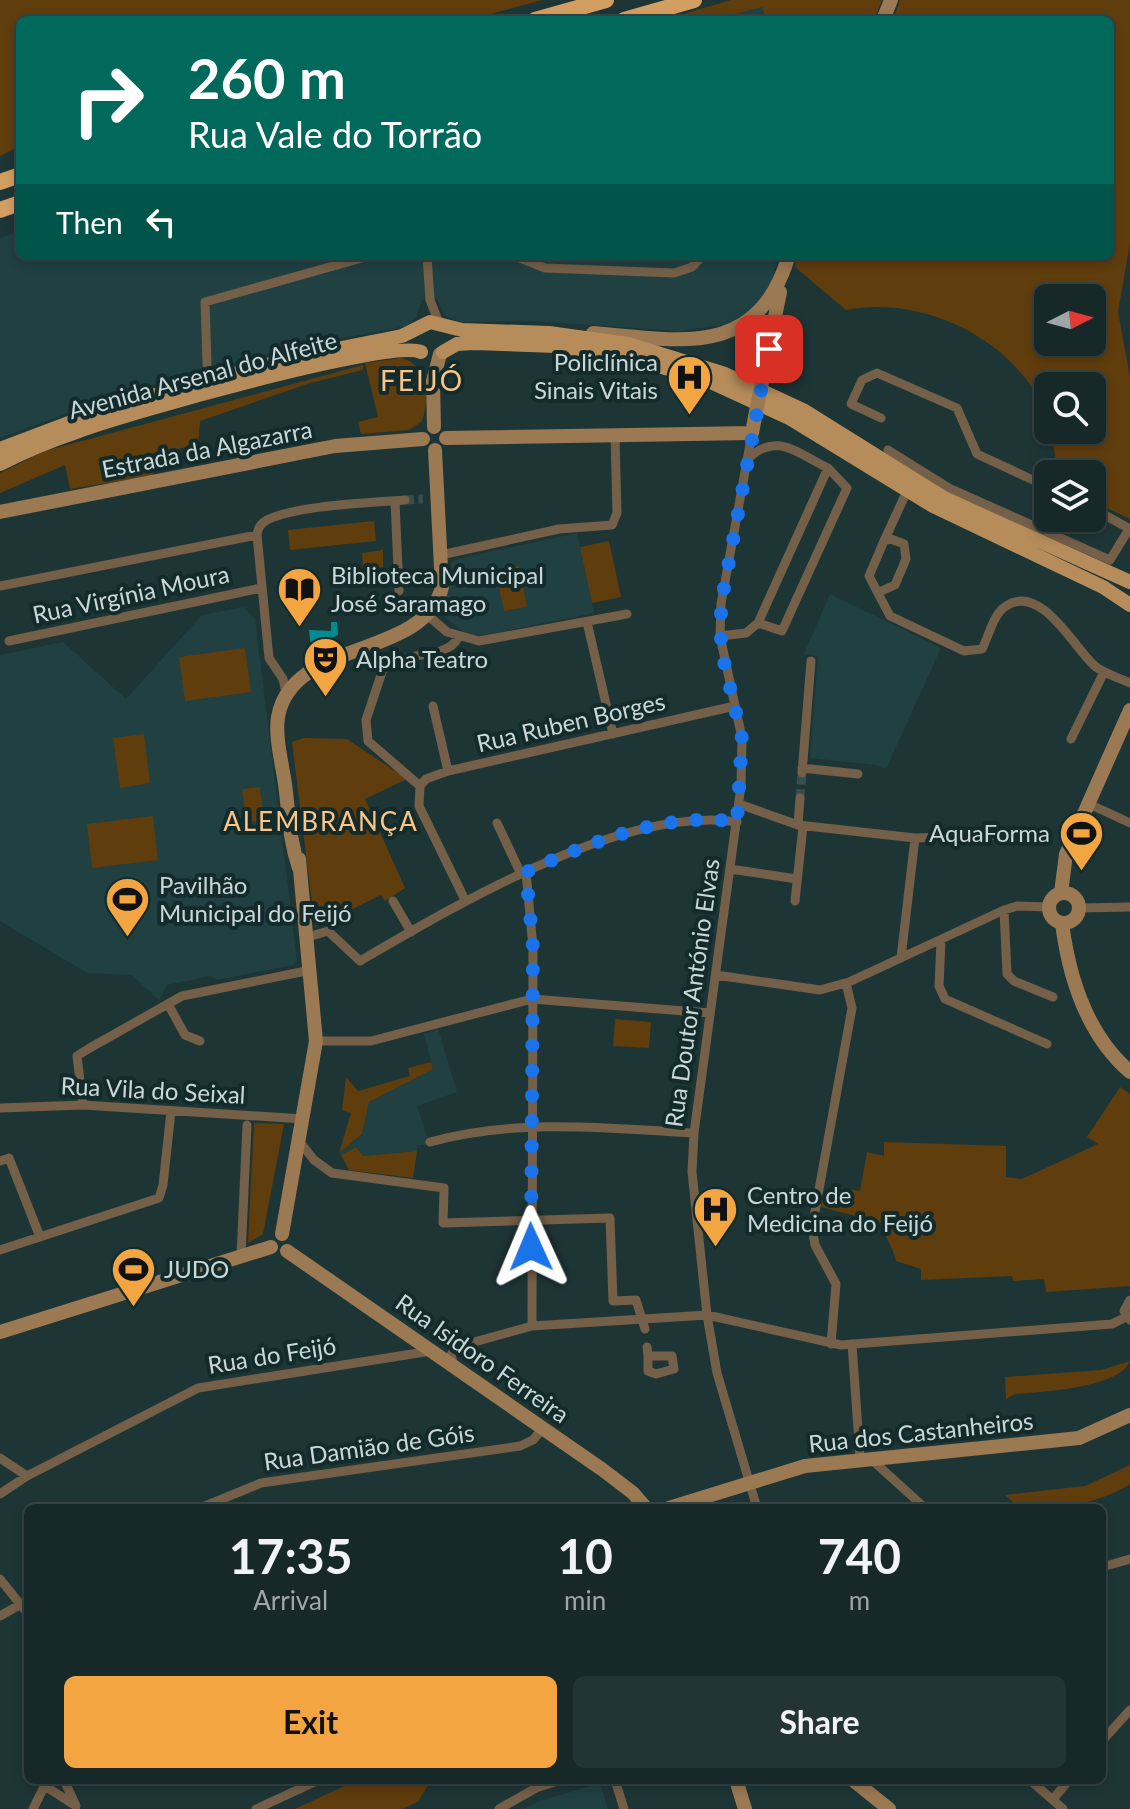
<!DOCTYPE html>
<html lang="en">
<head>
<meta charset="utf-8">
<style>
	body { margin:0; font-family:Lato,sans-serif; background:#233434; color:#f1f3f6; height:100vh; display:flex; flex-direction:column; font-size:30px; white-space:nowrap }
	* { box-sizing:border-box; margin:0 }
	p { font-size:26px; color:#9ea6a8 }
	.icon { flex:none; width:44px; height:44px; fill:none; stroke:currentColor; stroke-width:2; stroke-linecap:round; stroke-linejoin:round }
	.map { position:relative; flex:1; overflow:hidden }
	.details { position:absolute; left:24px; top:1504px; width:1082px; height:280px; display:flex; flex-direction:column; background:#162828; border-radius:12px; box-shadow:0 4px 12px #0003,0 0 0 2px #354445 }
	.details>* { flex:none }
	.top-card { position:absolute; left:16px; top:16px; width:1098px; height:244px; border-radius:12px; box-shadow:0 4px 12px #0003,0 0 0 2px #354445; background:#00695c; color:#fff; overflow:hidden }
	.needle { width:52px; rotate:84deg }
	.buttons { position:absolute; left:1034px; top:284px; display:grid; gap:16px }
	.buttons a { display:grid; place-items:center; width:72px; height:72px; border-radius:12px; background:#162828; box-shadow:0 4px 12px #0003,0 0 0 2px #354445; font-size:40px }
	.pin { position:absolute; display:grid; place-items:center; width:68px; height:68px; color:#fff; margin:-34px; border-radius:16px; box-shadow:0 4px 12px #0006 }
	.me { position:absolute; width:88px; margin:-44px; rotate:359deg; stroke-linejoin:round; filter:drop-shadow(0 0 6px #0008) }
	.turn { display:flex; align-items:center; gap:28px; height:168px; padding:0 40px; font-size:36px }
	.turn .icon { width:104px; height:104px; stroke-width:2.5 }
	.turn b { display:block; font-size:56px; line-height:68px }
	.then { display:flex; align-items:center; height:76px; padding:0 40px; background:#0003; gap:16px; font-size:30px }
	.eta { display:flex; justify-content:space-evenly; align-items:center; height:136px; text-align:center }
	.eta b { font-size:48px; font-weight:700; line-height:56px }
	.cta { display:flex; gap:16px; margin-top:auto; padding:16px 40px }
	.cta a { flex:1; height:92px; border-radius:12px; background:#f2a541; color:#111; font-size:32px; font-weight:700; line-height:92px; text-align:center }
	.cta a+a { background:#233434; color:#f1f3f6 }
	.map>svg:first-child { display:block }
</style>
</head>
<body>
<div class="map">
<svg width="1130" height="1809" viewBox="0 0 1130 1809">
	<rect width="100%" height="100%" fill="#1e3536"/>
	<path fill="#204042" d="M 762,6 L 766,20 L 712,20 Z
		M 20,221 L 20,256 L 778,256 L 772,282 L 752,310 L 729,324 L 679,331 L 532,321 L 462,322 L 445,316 L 437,299 L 422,300 L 416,318 L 407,326 L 285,349 L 120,394 L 0,438 L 0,238 L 15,233 L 13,223 Z
		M 577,533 L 594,613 L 480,636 L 466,634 L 440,613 L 451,563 L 457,559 Z
		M 830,594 L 941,648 L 886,769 L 876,765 L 810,758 L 818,656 L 804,654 Z
		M 244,607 L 255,619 L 297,960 L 293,965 L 217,980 L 210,976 L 167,985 L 159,1000 L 132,975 L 87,973 L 0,921 L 0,655 L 63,642 L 126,699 L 202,615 Z
		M 438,1029 L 457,1092 L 417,1106 L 430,1145 L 418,1145 L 417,1151 L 363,1156 L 356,1147 L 341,1155 L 339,1153 L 362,1134 L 369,1102 L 433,1069 L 424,1034 Z
		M 600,1783 L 608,1809 L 523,1809 L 540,1801 Z"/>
	<path fill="#603d0d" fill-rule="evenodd" d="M 0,0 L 542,0 L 469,20 L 20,20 L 20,146 L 0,156 Z
		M 731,0 L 882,0 L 874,20 L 766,20 L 762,7 L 712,20 L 663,20 Z
		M 900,0 L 1130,0 L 1130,243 L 1118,312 L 1130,377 L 1130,519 L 1092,501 L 1092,474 L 1058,474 L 1051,430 L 1092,430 L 1092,386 L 1048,386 L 1048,420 C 1023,345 928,294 846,310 L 795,267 L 797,256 L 1110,256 L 1110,20 L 893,20 ZM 1048,298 L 1092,298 L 1092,342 L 1048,342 Z
		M 401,358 C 428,365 430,398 422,421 L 409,430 L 361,434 L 358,422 L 378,417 L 365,363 Z
		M 363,365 L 363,370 L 310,383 L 200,421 L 198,445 L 149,454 L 153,476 L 70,489 L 65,465 L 0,493 L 0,473 L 45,451 Z
		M 374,521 L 376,541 L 290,550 L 288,530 Z
		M 609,541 L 621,597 L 592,603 L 580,547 Z
		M 383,550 L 383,567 L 363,569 L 362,553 Z
		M 519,566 L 527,607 L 504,611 L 496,571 Z
		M 245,648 L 251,692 L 185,701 L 179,657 Z
		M 144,734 L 150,783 L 120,788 L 113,738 Z
		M 304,738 L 347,739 L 407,779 L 365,799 L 405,888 L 385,901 L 381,895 L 315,927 L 292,742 Z
		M 260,787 L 264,820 L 246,822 L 242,789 Z
		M 153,816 L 158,860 L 92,868 L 87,824 Z
		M 615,1019 L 651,1022 L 649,1048 L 613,1046 Z
		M 431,1062 L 433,1069 L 369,1102 L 362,1134 L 339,1153 L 351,1113 L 342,1110 L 346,1077 L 358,1091 L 410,1076 L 408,1068 Z
		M 1120,1087 L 1130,1094 L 1130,1286 L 1046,1292 L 1044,1279 L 1013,1281 L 1012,1276 L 921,1280 L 921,1269 L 896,1261 C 893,1246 884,1238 883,1223 L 821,1207 L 823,1194 L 833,1196 L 835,1187 L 860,1191 L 867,1152 L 884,1156 L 884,1142 L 1006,1146 L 1006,1177 L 1022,1179 L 1098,1144 L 1087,1137 Z
		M 254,1123 L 284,1124 L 263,1234 L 248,1243 Z
		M 356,1147 L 363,1156 L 417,1151 L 413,1178 L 349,1170 L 341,1155 Z
		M 1130,1361 C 1120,1388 1041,1392 1015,1394 L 1006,1399 L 1005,1377 L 1101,1370 Z
		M 1130,1465 L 1130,1484 C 1095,1506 1058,1508 1019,1508 L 1005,1495 L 1085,1486 Z
		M 357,1780 L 431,1780 L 418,1802 L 401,1809 L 295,1809 Z"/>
	<path fill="#008c92" d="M 331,622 L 337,622 L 338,635 L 311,647 L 309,630 L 331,631 Z"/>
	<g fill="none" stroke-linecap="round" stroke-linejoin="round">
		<path stroke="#384d4e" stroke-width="9" stroke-dasharray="9 4.5" stroke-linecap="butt" d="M 405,500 L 423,499
			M 800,798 L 802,773"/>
		<path stroke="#745f48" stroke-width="9" d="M 427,256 L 430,300 L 439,323
			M 515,256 L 545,268 L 674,273 L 692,267 L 702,256
			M 207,364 L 205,302 L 369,256
			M 881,418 L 851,404 L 862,380 L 877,373 L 957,408 L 977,454 L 1048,487
			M 752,433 L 721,604 L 720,636 L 742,738 L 741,786 L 694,1133 L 692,1172 L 707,1315 L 717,1373 L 757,1508
			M 888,450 L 949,488 L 1110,560 L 1129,529
			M 395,501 L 399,591
			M 1092,508 L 1130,529
			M 884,541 L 907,491
			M 441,555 L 559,529 L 612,525 L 617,513 L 615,436
			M 0,586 L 257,535
			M 879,592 L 895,585 L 906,559 L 904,544 L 891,539 L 884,541 L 869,576 L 890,616 L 964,651 L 982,649 C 989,636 993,614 1006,606 C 1042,582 1076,652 1096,667 C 1106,674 1119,678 1130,683
			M 425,613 L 447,632 L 479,641 L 627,614
			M 587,622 L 613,734
			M 758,623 L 782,631 L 847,488 L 828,468
			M 720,636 L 746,633 L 758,623 L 828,468 C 797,453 775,430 746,461
			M 9,641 L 261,588
			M 286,693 L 283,679 L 269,658 L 257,535 C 258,528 260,524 267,520 C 298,505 369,503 405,500
			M 433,706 L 448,771
			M 1071,739 L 1104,672
			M 802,768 L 858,774
			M 802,773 L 811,661
			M 420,786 L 426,779 L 448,771 L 735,706
			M 420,786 L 368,741 L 366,720 L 384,666 C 405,651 446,660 458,638
			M 420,786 L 419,806 L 465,900
			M 739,804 L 798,825 L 915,838 L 1030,834
			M 1089,804 L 1130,823
			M 497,823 L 521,874
			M 798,825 L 800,798
			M 730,869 L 797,879
			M 526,872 L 533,947 L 532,1326
			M 393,901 L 411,932
			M 795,901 L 803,826
			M 1080,908 L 1130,907
			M 1004,910 L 1007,974 L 1014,981 L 1053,997
			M 308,937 L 328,931 L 360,961 C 456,905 624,805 737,822
			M 941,940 L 939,986 L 945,999 L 1047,1044
			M 901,958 L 915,838
			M 716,975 L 820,990 L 849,982 L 1004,910 L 1017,906 L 1050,907
			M 168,1004 L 185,1035 L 200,1041
			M 316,1041 L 371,1041 L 532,999 L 710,1013
			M 83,1105 L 77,1056 L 88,1049 L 182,996 L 311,970
			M 0,1108 L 83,1105 L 304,1119
			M 299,1141 L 314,1160 L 332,1173 L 444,1188 L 443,1223 L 610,1218 L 613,1301 L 636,1300 L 645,1329
			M 430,1142 C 516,1118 607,1128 694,1133
			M 0,1161 L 9,1158 L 40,1237
			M 0,1250 L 159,1198 L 163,1185 L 171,1111
			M 241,1256 L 247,1125
			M 1130,1300 L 1124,1311 L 1130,1320
			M 831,1344 L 836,1284 L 815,1245 L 812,1228 L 852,1008 L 846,983
			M 852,1344 L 860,1458
			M 647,1347 L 648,1356 L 672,1356 L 674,1369 L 656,1374 L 648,1371 L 648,1356
			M 454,1366 L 451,1355 L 456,1347 L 532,1326 L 707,1315 L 841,1345 L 1112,1324 L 1126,1317
			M 0,1458 L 27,1476
			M 872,1460 L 925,1508
			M 0,1494 L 27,1476 L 198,1388 L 431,1351
			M 200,1508 L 261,1483 L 520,1446 L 533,1440 L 543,1428
			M 1102,1567 L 1130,1559
			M 0,1579 L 28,1614
			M 0,1616 L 28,1600
			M 1102,1741 L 1130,1710
			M 64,1780 L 76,1806
			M 615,1780 L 624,1809
			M 1030,1780 L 1063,1809
			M 45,1786 L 76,1806
			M 1053,1799 L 1069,1780
			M 33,1809 L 46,1783
			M 256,1809 L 319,1780
			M 499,1809 L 536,1788 L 561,1780"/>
		<path stroke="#9a7953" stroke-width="14" d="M 883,20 L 891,0
			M 593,333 C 679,340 756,360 788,258
			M 764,372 L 780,292
			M 434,427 L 433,381 L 440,354
			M 446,438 L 752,433 L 755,417
			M 0,512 L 335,446 L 423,439
			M 299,868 C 289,839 289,814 285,784 C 282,763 275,738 278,717 C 292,638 424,660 442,587 L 435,450
			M 1061,893 L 1066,854 L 1130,710
			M1049 908a15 15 0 1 1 30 0a15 15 0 1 1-30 0Z
			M 1062,923 C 1069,978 1086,1034 1130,1072
			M 282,1234 L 316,1041 L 299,859
			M 287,1251 L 603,1470 L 633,1493 L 646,1508
			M 0,1332 L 271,1247
			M 669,1508 L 805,1466 L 1079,1438 L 1130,1415
			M 736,1780 L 745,1809
			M 853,1780 L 889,1809"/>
		<path stroke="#b78c5b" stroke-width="14" d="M 443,352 L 457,344 L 474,343 L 556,346 L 630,358 L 704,379 L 791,419 L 933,506 L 1103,587 L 1130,605
			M 0,449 L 111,407 L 301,356 L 402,336 L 430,322 L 462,330 L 549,333 L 628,344 L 725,374 L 803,410 L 944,498 L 1130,582
			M 0,464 C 25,451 52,440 79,431 C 124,414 390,338 421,352"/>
		<path stroke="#d29e61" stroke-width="16" d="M 535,20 L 606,0
			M 624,20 L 694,0
			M 0,182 L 20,175
			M 0,210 L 20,203"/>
		<path stroke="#9a7953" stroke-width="14" d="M 755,417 L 764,372"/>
	</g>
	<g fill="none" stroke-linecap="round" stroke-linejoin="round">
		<path stroke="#1a73e8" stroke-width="14" stroke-dasharray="0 25.2" d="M 531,1247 L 533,947 L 526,872 C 589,843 666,811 737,822 L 742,738 L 721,649 L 721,604 L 769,349"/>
	</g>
	<defs>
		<symbol id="hospital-pin" viewBox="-11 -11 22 30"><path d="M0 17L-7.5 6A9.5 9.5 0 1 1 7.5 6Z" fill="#f2a541" stroke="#142b2c"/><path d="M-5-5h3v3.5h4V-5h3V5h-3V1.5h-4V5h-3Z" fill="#111"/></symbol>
		<symbol id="library-pin" viewBox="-11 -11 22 30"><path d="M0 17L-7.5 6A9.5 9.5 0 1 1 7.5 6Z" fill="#f2a541" stroke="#142b2c"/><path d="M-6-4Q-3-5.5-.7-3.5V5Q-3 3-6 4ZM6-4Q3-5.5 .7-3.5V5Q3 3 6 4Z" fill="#111"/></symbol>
		<symbol id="theatre-pin" viewBox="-11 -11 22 30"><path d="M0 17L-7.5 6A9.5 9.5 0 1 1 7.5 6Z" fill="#f2a541" stroke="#142b2c"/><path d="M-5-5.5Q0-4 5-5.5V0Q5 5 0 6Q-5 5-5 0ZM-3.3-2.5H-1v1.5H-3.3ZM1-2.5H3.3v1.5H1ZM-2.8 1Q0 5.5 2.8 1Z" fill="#111"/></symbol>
		<symbol id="stadium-pin" viewBox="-11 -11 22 30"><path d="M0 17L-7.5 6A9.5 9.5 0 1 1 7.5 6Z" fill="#f2a541" stroke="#142b2c"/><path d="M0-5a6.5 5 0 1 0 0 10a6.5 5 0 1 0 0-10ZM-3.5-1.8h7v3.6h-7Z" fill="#111"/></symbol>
	</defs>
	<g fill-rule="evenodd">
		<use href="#hospital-pin" x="664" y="352" width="51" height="69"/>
		<use href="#library-pin" x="274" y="564" width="51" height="69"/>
		<use href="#theatre-pin" x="300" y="634" width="51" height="69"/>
		<use href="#stadium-pin" x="1056" y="808" width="51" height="69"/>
		<use href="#stadium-pin" x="102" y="874" width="51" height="69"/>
		<use href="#hospital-pin" x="690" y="1184" width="51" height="69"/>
		<use href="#stadium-pin" x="108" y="1244" width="51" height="69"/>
	</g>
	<g text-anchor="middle" stroke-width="8" stroke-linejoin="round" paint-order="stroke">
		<g font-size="24" fill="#cad7d7" stroke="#142b2c" text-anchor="start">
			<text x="658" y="371" text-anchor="end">Policlínica<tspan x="658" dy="28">Sinais Vitais</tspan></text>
			<text x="331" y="584">Biblioteca Municipal<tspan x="331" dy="28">José Saramago</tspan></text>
			<text x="356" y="668">Alpha Teatro</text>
			<text x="1050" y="842" text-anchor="end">AquaForma</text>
			<text x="159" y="894">Pavilhão<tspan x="159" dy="28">Municipal do Feijó</tspan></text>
			<text x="747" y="1204">Centro de<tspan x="747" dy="28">Medicina do Feijó</tspan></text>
			<text x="164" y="1278">JUDO</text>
		</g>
		<g font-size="24" fill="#cad7d7" stroke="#142b2c">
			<text transform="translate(203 376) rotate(-15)" y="8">Avenida Arsenal do Alfeite</text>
			<text transform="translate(207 450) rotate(-11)" y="8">Estrada da Algazarra</text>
			<text transform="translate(131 595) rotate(-12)" y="8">Rua Virgínia Moura</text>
			<text transform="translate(571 723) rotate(-13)" y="8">Rua Ruben Borges</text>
			<text transform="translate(693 993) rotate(-82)" y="8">Rua Doutor António Elvas</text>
			<text transform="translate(153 1091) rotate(3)" y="8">Rua Vila do Seixal</text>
			<text transform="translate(272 1356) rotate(-9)" y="8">Rua do Feijó</text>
			<text transform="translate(482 1359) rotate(35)" y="8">Rua Isidoro Ferreira</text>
			<text transform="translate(921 1433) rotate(-6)" y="8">Rua dos Castanheiros</text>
			<text transform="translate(369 1448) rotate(-8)" y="8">Rua Damião de Góis</text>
		</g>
		<g font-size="26" letter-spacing="2" fill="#fcc587" stroke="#142b2c">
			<text x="321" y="831">ALEMBRANÇA</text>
		</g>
		<g font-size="28" letter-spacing="2" fill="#fcc587" stroke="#142b2c">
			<text x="422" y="391">FEIJÓ</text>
		</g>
	</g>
</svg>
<div class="buttons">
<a><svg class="needle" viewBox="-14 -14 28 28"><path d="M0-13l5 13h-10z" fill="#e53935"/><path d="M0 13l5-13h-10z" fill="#9ea6a8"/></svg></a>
<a><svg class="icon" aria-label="search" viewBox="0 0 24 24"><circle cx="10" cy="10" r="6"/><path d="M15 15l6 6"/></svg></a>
<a><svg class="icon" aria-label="layers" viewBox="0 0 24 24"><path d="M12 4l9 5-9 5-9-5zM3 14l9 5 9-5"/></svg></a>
</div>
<div class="pin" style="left:769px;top:349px;background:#d93025"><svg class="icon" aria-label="arrive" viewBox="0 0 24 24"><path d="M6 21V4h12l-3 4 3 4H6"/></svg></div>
<svg class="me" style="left:531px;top:1247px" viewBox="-20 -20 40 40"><path d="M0-17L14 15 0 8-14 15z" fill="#1a73e8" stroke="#fff" stroke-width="4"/></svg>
<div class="top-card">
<div class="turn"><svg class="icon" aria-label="right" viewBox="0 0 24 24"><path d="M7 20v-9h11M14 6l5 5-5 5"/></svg><div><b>260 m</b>Rua Vale do Torrão</div></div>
<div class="then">Then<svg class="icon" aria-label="left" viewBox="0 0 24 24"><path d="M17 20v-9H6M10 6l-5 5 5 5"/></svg></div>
</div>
<section class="details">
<div class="eta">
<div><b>17:35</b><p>Arrival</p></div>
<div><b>10</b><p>min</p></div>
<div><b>740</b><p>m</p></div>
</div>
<div class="cta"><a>Exit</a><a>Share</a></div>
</section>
</div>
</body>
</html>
